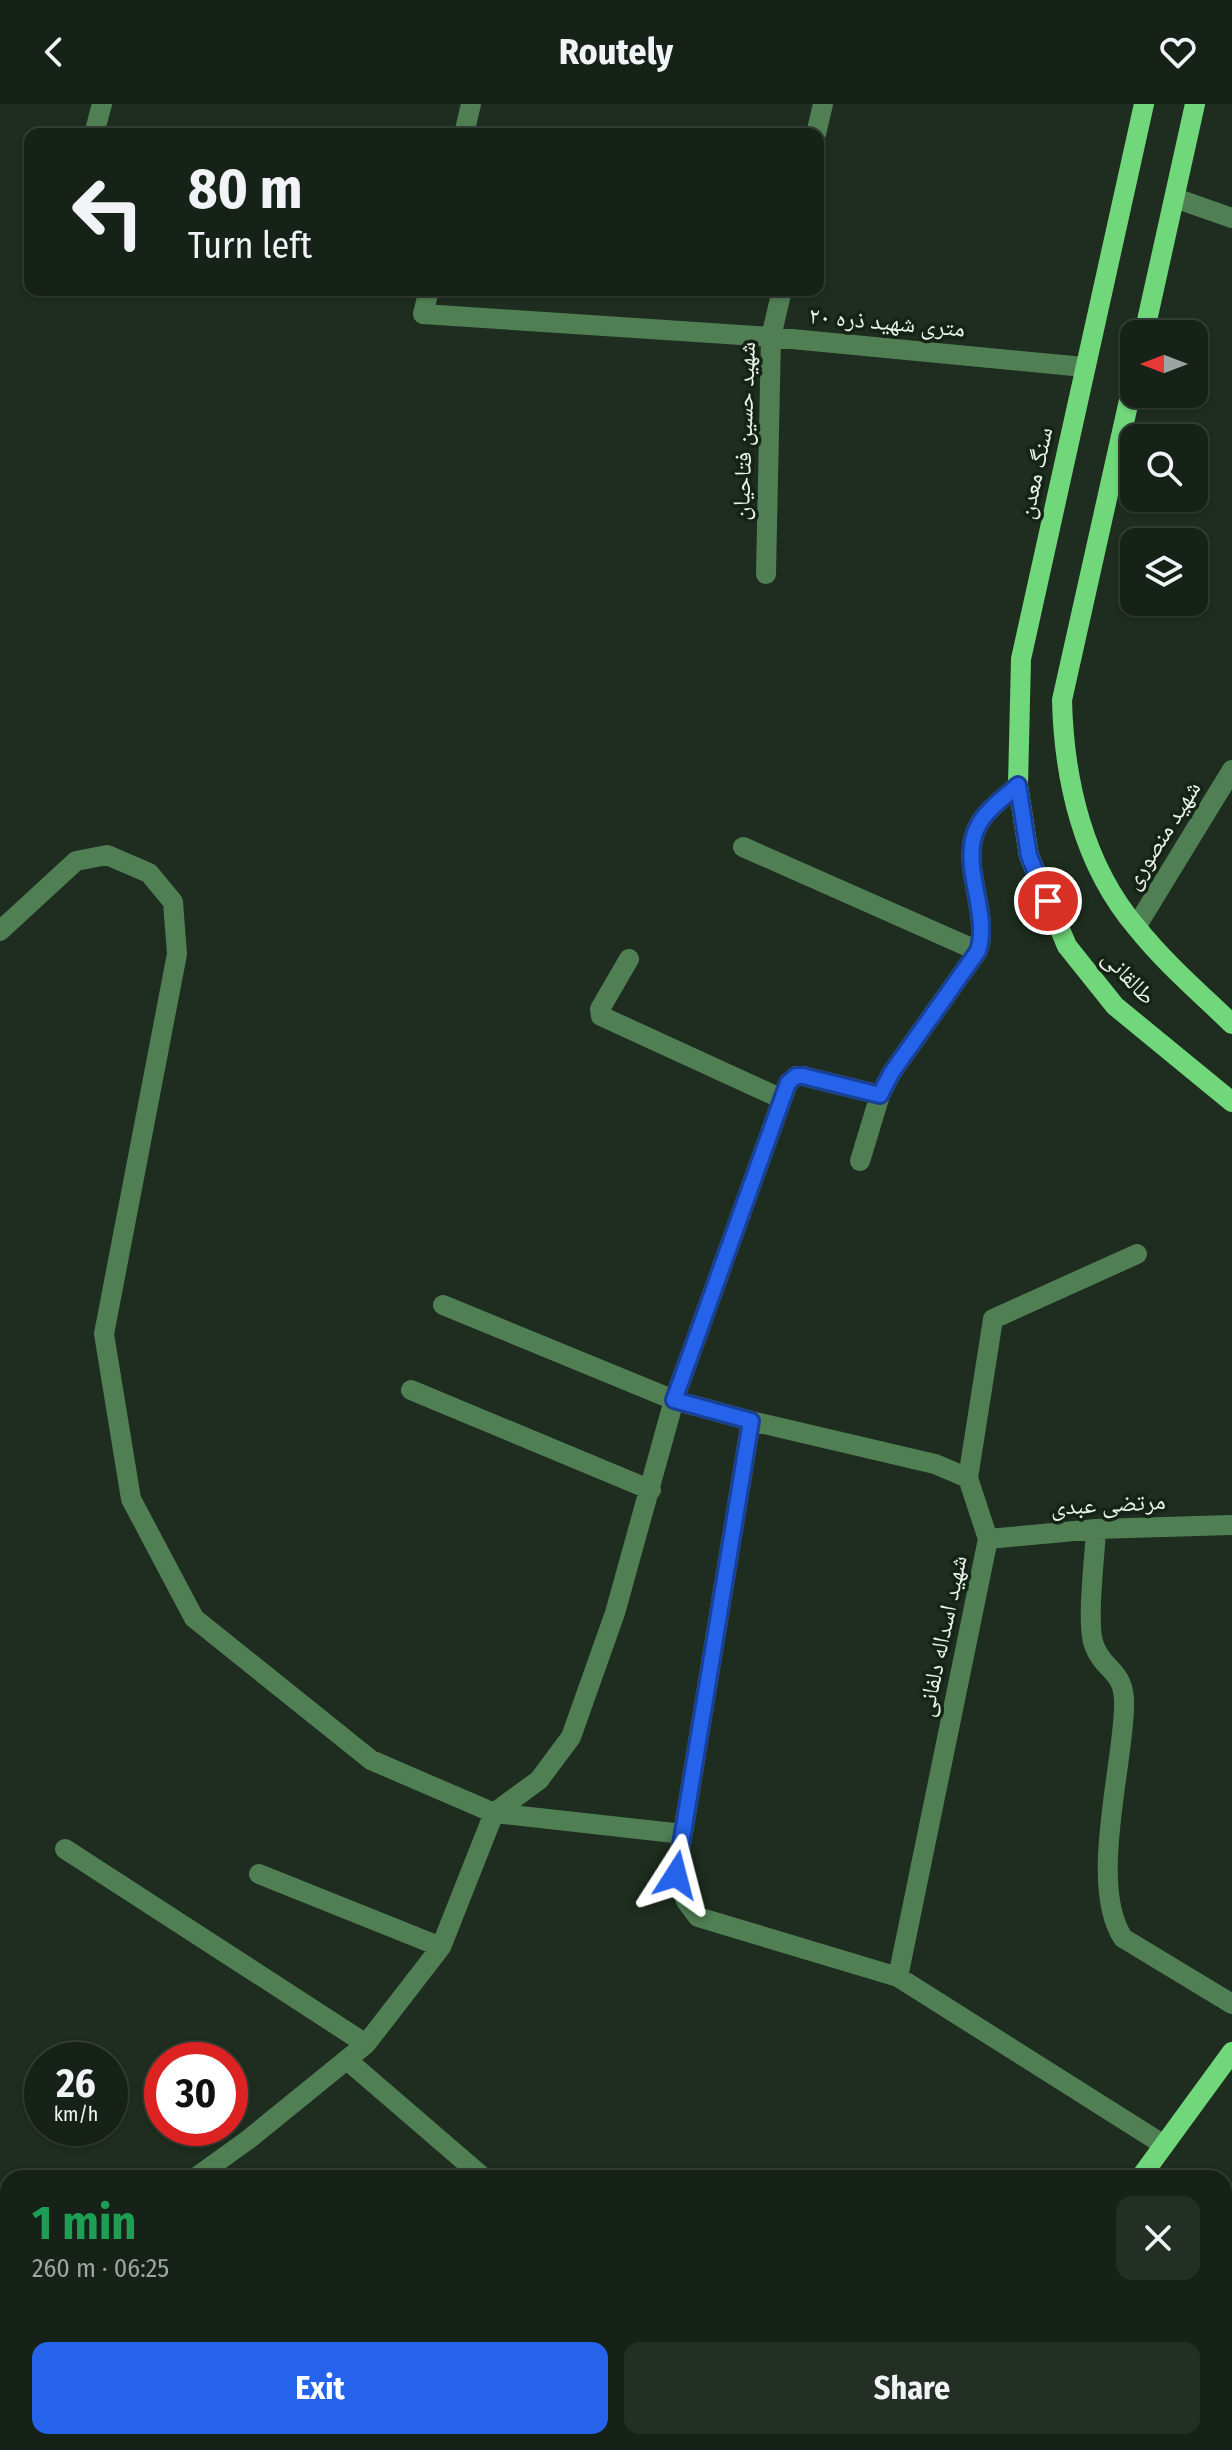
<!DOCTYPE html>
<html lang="en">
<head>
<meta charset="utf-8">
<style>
	body { margin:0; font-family:"Fira Sans Condensed","Noto Naskh Arabic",sans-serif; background:#232f24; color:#f1f3f6; height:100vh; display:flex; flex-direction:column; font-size:30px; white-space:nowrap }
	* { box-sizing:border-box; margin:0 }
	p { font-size:26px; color:#9ea4a1 }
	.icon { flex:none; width:44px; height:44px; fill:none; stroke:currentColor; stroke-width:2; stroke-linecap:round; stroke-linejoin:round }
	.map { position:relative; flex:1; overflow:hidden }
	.sheet { position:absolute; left:0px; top:2066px; width:1232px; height:280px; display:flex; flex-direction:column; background:#162217; border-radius:24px 24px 0 0; box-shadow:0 2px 6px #0004,0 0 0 2px #353f36 }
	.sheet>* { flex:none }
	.banner { position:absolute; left:24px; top:24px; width:800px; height:168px; border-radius:16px; box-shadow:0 2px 6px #0004,0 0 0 2px #353f36; background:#162217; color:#f1f3f6; overflow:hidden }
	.needle { width:52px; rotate:270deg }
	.buttons { position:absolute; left:1120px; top:216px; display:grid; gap:16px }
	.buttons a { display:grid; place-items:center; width:88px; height:88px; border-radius:16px; background:#162217; box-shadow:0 2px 6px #0004,0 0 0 2px #353f36; font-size:40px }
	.speed { position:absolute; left:24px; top:1938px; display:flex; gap:16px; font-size:40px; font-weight:700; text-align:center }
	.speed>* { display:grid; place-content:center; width:104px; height:104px; border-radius:50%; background:#162217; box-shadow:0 2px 6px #0004,0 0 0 2px #353f36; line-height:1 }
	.speed small { font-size:20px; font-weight:400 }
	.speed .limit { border:12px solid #d22; background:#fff; color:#111 }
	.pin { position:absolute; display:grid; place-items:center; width:68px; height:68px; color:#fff; margin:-34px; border:4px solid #fff; border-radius:50%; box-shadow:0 2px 8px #0007 }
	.me { position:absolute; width:88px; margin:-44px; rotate:9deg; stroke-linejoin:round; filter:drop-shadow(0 0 6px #0008) }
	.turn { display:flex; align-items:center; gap:28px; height:168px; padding:0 32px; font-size:36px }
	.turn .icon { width:104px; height:104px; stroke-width:2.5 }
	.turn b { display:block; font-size:56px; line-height:68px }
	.round { display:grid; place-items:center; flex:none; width:84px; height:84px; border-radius:16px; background:#232f24 }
	.summary { display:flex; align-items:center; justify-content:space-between; height:136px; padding:0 32px }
	h1 { font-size:48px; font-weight:700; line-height:60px; color:#1e9e55 }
	.button { display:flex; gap:16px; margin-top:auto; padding:16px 32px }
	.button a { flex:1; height:92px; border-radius:16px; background:#2563eb; color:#fff; font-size:32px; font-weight:700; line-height:92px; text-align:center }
	.button a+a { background:#232f24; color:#f1f3f6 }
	header { display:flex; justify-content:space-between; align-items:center; height:104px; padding:0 32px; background:#162217; font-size:36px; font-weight:700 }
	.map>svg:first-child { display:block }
</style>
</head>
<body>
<header><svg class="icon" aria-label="back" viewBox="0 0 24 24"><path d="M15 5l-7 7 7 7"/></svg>Routely<svg class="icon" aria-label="heart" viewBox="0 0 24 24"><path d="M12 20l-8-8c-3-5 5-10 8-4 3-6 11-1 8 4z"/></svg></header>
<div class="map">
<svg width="1232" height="2346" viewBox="0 0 1232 2346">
	<rect width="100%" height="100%" fill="#1e2d1f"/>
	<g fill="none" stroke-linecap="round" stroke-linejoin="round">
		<path stroke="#507f54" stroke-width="20" d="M 94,30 L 102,0
			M 464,30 L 471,0
			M 816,30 L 823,0
			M 1175,94 L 1232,114
			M 429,186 L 423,210 L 771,233 L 1084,263
			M 766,470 L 771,233 L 782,186
			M 743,743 L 978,847
			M 1136,823 L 1232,666
			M 0,827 L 76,757 L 107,751 L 149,769 L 173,798 L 177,850 L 104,1230 L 131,1395 L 194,1514 L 371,1656 L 494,1709 L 683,1730
			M 629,855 L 600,905 L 601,912 L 782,995
			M 860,1057 L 880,991 L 892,968 L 978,847 C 991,808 958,760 978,722 C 986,706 1005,693 1018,681
			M 443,1201 L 674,1296 L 751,1317 L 676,1771 L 686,1797 L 698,1813 L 898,1873 L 1164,2041
			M 411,1286 L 651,1386
			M 751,1317 L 935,1360 L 968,1374
			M 1096,1425 C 1095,1452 1086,1520 1094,1541 C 1104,1569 1126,1564 1124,1605 C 1122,1667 1089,1782 1123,1834 L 1232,1900
			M 988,1435 L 1096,1425 L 1232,1421
			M 65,1745 L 366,1940
			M 259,1770 L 441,1843
			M 898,1873 L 988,1435 L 968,1374 L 993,1215 L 1137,1150
			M 347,1956 L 484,2074
			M 195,2074 L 249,2035 L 366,1940 L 441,1843 L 494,1709 L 539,1676 L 571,1633 L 615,1509 L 674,1296 L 788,979 L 796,972 L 803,972 L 880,991
			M 886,2338 L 946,2346
			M 18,2346 L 26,2338
			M 300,2346 L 312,2338
			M 785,2346 L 831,2338
			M 1036,2346 L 1040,2338"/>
		<path stroke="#70d77b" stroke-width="20" d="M 1144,0 L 1021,555 L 1018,681 L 1029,752 L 1067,842 L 1115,902 L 1232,998
			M 1144,230 L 1195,0
			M 1134,274 L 1062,596 C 1064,676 1083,761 1137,824 C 1165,859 1200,889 1232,920
			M 1140,2074 L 1232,1948
			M 948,2346 L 953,2338"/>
	</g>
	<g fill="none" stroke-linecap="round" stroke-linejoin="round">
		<defs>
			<path id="route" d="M 676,1771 L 751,1317 L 674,1296 L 788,979 L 796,972 L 803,972 L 880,991 L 892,968 L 978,847 C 991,808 958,760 978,722 C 986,706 1005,693 1018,681 L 1029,752 L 1048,797"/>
		</defs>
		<use href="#route" stroke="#184099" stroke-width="20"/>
		<use href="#route" stroke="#2563eb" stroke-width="14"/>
	</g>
	<g text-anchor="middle" stroke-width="7" stroke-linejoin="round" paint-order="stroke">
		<g font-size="24" fill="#e8f2e9" stroke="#152316">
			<text transform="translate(887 218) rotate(5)" y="8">۲۰ متری شهید ذره</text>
			<text transform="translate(744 327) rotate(-88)" y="8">شهید حسین فتاحیان</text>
			<text transform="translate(1035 369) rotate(-78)" y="8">سنگ معدن</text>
			<text transform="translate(1162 731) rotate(-58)" y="8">شهید منصوری</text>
			<text transform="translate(1129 873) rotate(47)" y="8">طالقانی</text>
			<text transform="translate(1108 1400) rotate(-3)" y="8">مرتضی عبدی</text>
			<text transform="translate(942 1532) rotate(-78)" y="8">شهید اسداله دلفانی</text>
		</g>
	</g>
</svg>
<div class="buttons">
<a><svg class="needle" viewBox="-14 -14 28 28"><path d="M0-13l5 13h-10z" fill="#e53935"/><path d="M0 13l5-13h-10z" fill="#9ea4a1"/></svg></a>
<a><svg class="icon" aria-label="search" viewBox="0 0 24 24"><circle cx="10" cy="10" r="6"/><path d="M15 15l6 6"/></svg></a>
<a><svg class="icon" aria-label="layers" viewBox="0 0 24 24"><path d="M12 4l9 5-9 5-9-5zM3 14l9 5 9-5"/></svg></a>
</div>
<div class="speed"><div>26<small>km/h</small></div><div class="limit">30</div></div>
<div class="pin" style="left:1048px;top:797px;background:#d93025"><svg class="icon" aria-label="arrive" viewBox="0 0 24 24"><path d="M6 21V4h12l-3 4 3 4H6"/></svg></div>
<svg class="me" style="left:676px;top:1771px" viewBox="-20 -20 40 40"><path d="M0-17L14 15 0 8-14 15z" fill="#2563eb" stroke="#fff" stroke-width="4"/></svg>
<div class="banner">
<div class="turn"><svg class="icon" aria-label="left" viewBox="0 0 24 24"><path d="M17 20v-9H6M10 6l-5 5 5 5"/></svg><div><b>80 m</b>Turn left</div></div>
</div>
<section class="sheet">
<div class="summary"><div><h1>1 min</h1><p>260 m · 06:25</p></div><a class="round"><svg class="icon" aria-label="close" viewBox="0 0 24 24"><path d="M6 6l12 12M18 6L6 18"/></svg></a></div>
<div class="button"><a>Exit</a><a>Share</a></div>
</section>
</div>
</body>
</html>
